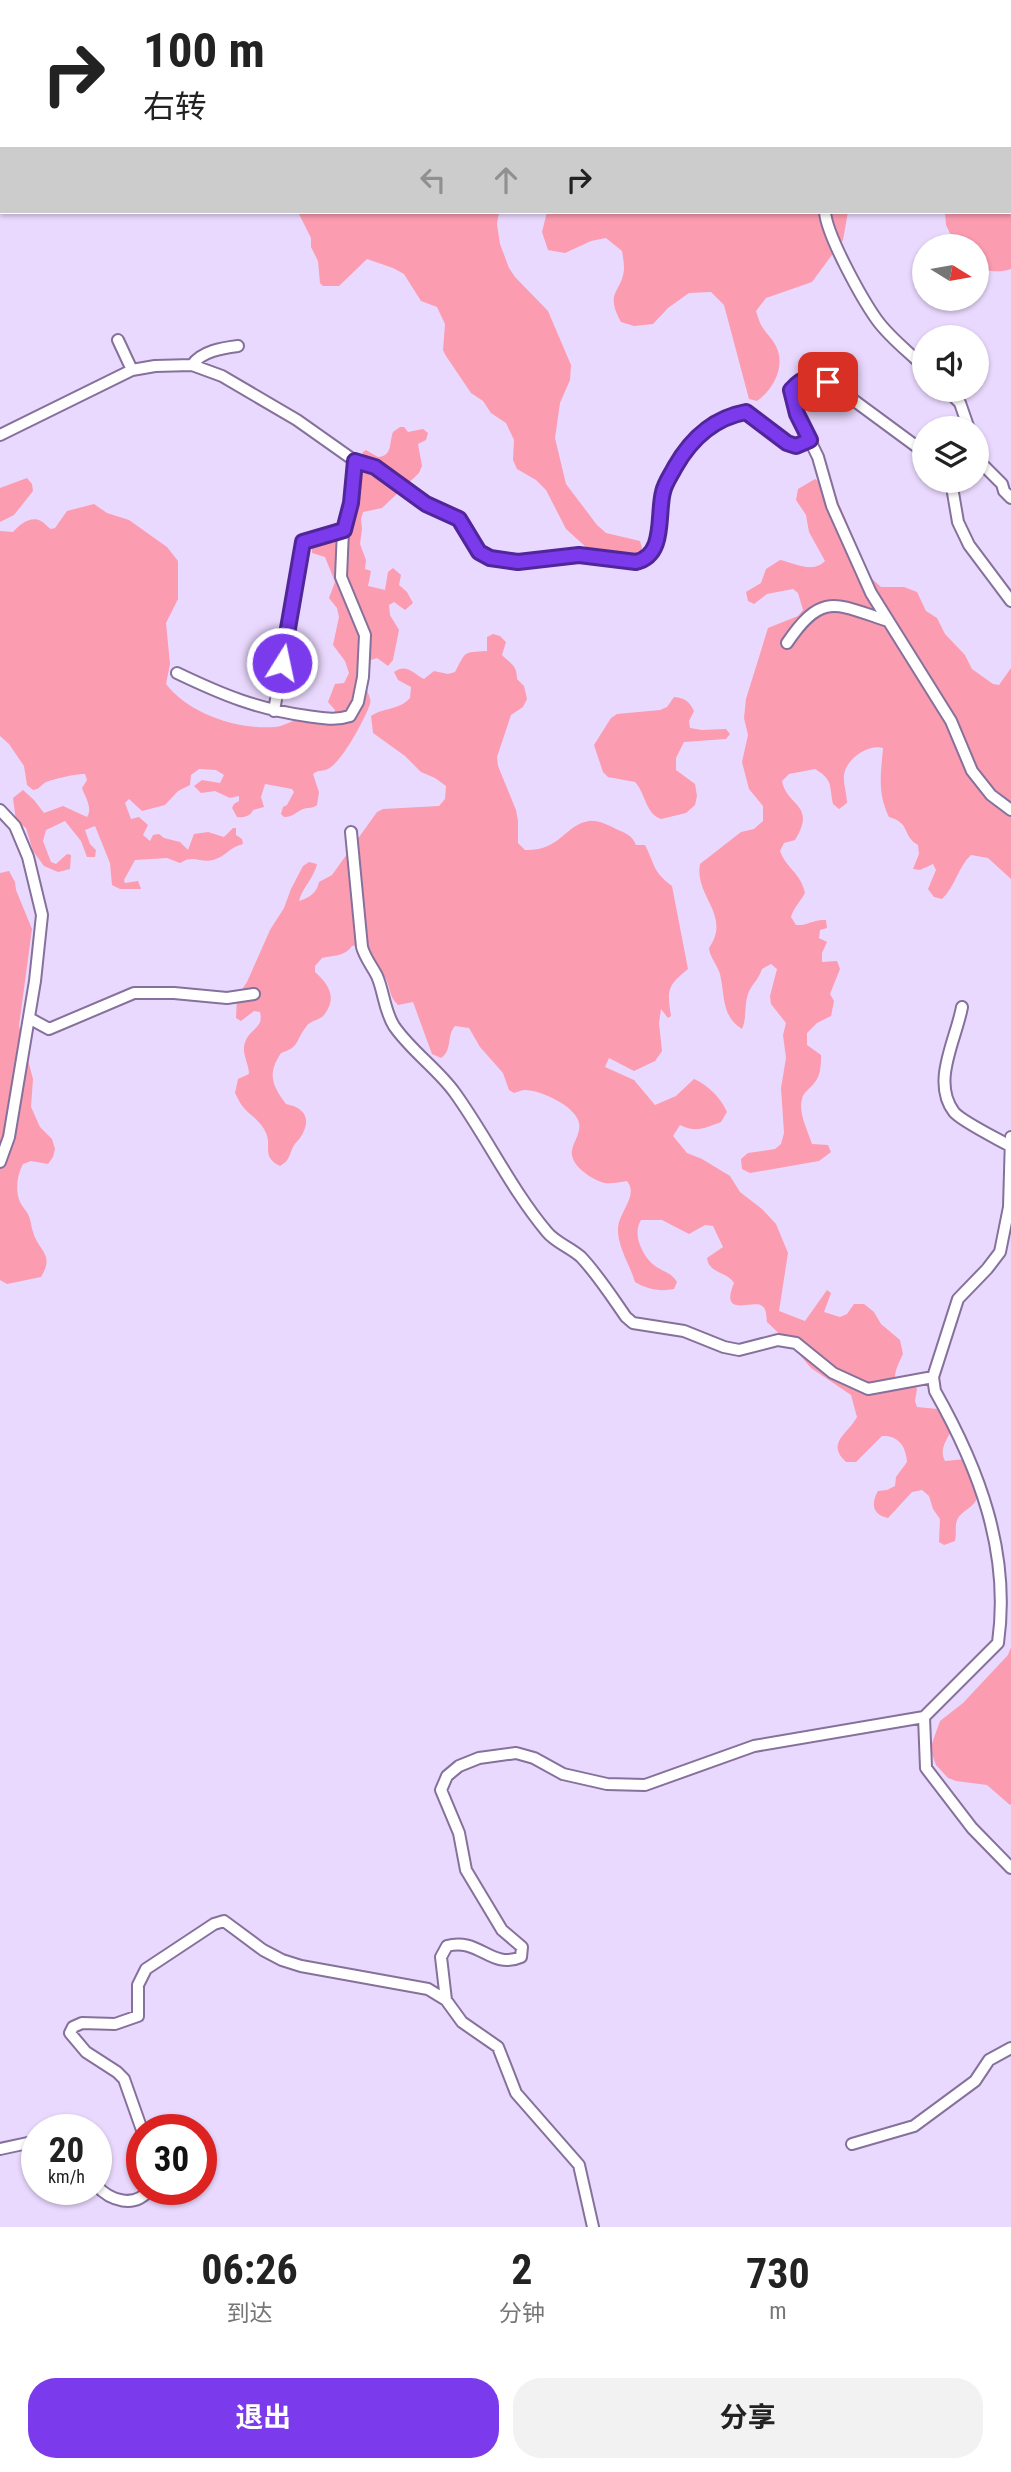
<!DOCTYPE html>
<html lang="zh">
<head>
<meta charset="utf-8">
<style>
	body { margin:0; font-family:"Roboto Condensed","Noto Sans SC",sans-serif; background:#f2f2f2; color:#222; height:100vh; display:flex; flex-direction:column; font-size:26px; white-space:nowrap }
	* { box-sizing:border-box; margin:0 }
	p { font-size:23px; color:#767676 }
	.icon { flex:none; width:38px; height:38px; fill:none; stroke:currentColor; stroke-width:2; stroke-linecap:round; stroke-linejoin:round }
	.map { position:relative; height:2227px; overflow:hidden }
	.panel { display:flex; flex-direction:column; background:#fff; flex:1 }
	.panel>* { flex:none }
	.hud { position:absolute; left:0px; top:0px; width:1012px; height:214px; box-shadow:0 2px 5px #0004; background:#fff; color:#222; overflow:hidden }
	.needle { width:46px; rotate:101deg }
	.controls { position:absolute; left:912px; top:234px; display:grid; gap:14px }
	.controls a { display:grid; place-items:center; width:77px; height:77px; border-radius:50%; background:#fff; box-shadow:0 2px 5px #0004; font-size:35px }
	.speed { position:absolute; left:21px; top:2114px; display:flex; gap:14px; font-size:35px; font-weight:700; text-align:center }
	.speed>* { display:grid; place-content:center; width:91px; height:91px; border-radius:50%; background:#fff; box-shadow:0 2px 5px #0004; line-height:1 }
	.speed small { font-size:18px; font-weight:400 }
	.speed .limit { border:10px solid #d22; background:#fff; color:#111 }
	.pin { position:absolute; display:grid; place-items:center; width:60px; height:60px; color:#fff; margin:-30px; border-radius:14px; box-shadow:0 4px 10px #0006 }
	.me { position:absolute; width:77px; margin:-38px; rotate:10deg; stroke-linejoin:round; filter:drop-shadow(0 0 5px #0008) }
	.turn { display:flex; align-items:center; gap:24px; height:147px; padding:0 28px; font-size:32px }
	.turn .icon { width:91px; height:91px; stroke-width:2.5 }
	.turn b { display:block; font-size:49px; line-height:60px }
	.lanes { display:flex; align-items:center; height:66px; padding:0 28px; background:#0003; justify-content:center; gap:35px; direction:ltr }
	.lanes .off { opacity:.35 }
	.eta { display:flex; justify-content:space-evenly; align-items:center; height:119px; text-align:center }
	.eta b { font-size:42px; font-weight:700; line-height:49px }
	.button { display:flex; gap:14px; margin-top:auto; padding:14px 28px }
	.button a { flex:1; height:80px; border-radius:28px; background:#7c3aed; color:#fff; font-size:28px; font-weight:700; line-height:80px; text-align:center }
	.button a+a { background:#f2f2f2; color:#222 }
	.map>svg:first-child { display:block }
</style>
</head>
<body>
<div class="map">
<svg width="1011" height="2227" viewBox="0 0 1011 2227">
	<rect width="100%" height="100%" fill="#ead9fe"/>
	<path fill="#fb9cb0" d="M 376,0 L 1011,0 L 1011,269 C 999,273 986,272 977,265 L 976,247 L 956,246 L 946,225 L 945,212 L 1010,212 L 1010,2 L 376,2 Z
		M 298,212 L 499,212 L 497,224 L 500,244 L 509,268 L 515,277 L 548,311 L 571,365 L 570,380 L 560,403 L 555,438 L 566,484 L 597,525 L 606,533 L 640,541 L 642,548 L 639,554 L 587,548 L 566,529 L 546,490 L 536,480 L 517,469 L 513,460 L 514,440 L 506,423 L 491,413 L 483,401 L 471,393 L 446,356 L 443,350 L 445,324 L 437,307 L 421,301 L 404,274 L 393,268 L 367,259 L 339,286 L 323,286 L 320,283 L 318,261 L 311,247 L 311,238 Z
		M 547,212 L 848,212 L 843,240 L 812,282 L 766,298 L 756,311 C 761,328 763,328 773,341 C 788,362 775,388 757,401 L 749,399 L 724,305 L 711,292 L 689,293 L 668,308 L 653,324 L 634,326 L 621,322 C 604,291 622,293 624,269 C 624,263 623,257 622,251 L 606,238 L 591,241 L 565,253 L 548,250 L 542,232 Z
		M 400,427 L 404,427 L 408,432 L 423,429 L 428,433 L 426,440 L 418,444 L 422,466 L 419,473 L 382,508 L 363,512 L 361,519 L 362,529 L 360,544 L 366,560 L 365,569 L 371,571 L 368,586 L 385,590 L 388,572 L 393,568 L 401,575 L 399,585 L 407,592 L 413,603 L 405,610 L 394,602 L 389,605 L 390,615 L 399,630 L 393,660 L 388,666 L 377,658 L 371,660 C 370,669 367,679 367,688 C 367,694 372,698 370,704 C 365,719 342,762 328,769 C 323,772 319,769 313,774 L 319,792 L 317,805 C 312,809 309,807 303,809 C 296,812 293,817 284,817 L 281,814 L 283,807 L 287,805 L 294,792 L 292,789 L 265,784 L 261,797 L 264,807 L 253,810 C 251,816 243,818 237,817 L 232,808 L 234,804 L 239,801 L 239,796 L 230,798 L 215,791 L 201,793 L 194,786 L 202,780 L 220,783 L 224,775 L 216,770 L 199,769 L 191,775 L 190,785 L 178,791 L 165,805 L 142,811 L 129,799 L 125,803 L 131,819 L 139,817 L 148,825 L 143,835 L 150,841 L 153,835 L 159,834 L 164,838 L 180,842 L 188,850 L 194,834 L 208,832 L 224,837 L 233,828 L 236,828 L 236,835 L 242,839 L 243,844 C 230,847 225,857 213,860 C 200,863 193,854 180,863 L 167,858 L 135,860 L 124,880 L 125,883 L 138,881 L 141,889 L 120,889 L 112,885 L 110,863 L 95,826 L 85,830 L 90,844 L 96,850 L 95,857 L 87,857 L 81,841 L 65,821 L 46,830 L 43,841 L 51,862 L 56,864 L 67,854 L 71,855 L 70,869 L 58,872 L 44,866 L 33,851 L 26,828 L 16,821 L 13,798 L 23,790 L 34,800 L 44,813 L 63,806 L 87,817 C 93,808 85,797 82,788 L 87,780 L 85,774 C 79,773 53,779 46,782 C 40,785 41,789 33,790 L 27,785 L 24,766 L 9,744 L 0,736 L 0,531 L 13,532 C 19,525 31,515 41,521 C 45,523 47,527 51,529 L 55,528 L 67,511 L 94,504 L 107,513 L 129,520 L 167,547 L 178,561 L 178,599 L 166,623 L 170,664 L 166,684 C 189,714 238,730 275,727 C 285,726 292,720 301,719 C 311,717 323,717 334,716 L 335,710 L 328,702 L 335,684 L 344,683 L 349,673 L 345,661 L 333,645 L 339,617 L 337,608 L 329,598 L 335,582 L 325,557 L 312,553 L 312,544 L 349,534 C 355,507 354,478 363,452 L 366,450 L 378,457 C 393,456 389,442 393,432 Z
		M 27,478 L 32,484 L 33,491 L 14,515 L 0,522 L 0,488 Z
		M 815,479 L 834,492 L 870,577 L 881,587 L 904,587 L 917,592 L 926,611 L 937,618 L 945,634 L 965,655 L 972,669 L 993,684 L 999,685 L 1011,668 L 1011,879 L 988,858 L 971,855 C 958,867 955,887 942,899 L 934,897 L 928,889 L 936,870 L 933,864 L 920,870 L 913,869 L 919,854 L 918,845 C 902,836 911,823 889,817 C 877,792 881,774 883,748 C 868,744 846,759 844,775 C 843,784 847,794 847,803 L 839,809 L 833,804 C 829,784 833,780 815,769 L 789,774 L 782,781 C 787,807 817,804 795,840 L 784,843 L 780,851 C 786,868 801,873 805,893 C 800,902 794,907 791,917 L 796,925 C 807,926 814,919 826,920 L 827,928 L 820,930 L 819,938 L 827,942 L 822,953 L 822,962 L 837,961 L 840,969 L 830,994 L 834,1001 L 831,1016 L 817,1023 L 807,1033 L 807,1045 L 821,1055 C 821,1063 821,1075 815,1082 C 811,1088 803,1092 802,1099 C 798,1113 808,1131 812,1144 L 828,1145 L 831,1152 L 819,1161 L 750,1173 L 742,1169 L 741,1159 L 748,1153 L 775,1149 L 781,1144 L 784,1133 L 781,1088 L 786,1058 L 783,1035 L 786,1023 L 771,1004 L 770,996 L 777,969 L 771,964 L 762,969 C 759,979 751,985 748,994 C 744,1006 747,1018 742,1029 C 721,1016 725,995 720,974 C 717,964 710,958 709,948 C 732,915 694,896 700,864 L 741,832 L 754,829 L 763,821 L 763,806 L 749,789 L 742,762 L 748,735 L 744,718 L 746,699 L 768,628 L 798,616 L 803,610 L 798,593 L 793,589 L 767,594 L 754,604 L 748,601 L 746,592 L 761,583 L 766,569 L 780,560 C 795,563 812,574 825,561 L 809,532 L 806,515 L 796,500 L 798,489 Z
		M 493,634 L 500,636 L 506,642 L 502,655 C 511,664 517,665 517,679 L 524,686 L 527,699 L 523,707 L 511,715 L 497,757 L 498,766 L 516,810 L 518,821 L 518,843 L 525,850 C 561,851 564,825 589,821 C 598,820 608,825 616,829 C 625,833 632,835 636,845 L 645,845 C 655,864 652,871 672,886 L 688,969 C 667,986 667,990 671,1016 L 668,1018 L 661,1009 L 659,1023 L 662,1051 L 655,1061 L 634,1071 L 609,1058 L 605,1067 L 634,1080 L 655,1105 L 676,1096 L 694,1079 C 708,1085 721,1098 727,1112 L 721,1122 C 704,1128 697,1133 680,1125 L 673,1136 L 687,1153 L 702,1159 L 730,1176 L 740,1192 L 762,1209 L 776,1224 L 788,1253 L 779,1311 L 805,1321 L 827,1290 L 831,1293 L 824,1312 L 840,1317 L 847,1314 L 854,1304 L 864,1304 L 874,1312 L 881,1324 L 900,1340 L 903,1354 C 897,1367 892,1375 897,1389 L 915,1386 L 917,1389 L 915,1401 L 917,1407 L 938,1409 L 951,1431 C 946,1441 939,1450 945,1461 L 966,1459 L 979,1492 C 975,1509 966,1507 958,1518 C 954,1525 957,1533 955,1541 L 944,1545 L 939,1542 L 940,1519 L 933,1509 L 929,1496 L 922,1490 L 912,1492 L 888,1518 C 872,1515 871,1503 878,1491 L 887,1490 L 895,1486 L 896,1477 L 907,1462 C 906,1446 898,1435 882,1436 L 856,1462 L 846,1462 C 825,1443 849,1433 857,1417 L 851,1395 L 811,1368 L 794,1348 L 767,1322 C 766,1317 767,1309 762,1306 C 753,1299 719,1319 734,1283 C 727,1271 709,1274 707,1258 L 723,1247 L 713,1226 L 705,1225 L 689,1234 L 662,1220 L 641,1220 C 632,1234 642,1256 655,1266 C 663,1272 671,1272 677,1282 L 674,1289 C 661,1292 646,1289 635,1282 C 630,1265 617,1246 618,1228 C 619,1212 639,1195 627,1181 C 620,1182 612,1184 605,1183 C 592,1180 569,1165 572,1150 C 574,1141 581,1133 579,1123 C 576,1106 540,1090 525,1090 C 521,1090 518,1092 514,1093 L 509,1090 L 503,1073 L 480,1047 L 469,1028 L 455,1026 C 446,1036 453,1050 441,1058 L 432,1054 L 413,1002 L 398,1005 C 389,996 391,990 386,979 C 379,966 370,959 368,944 L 352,946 C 344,957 334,955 322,958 L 315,966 L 315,972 C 328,984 338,997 324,1015 C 319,1021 310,1020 306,1027 C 295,1041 300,1047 281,1053 C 267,1074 272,1085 286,1104 C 306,1108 312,1120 300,1138 C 297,1142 295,1143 293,1147 C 289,1156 289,1161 280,1166 C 261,1157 272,1146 266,1133 C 261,1121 252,1117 244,1108 C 240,1104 238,1098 235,1093 L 238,1079 L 249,1074 C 249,1063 240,1052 246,1040 C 251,1028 264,1028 260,1012 L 254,1011 L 241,1021 L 236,1018 L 237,997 L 247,982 L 270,930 L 284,908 L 291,889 L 303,866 L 309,862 L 317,864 C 314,878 302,888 299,901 C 309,898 317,893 319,882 L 332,875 L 377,812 L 383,809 L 439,806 L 445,799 L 446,786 L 435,778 L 421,772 L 405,756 L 373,733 L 371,716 C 384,707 398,711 410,698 L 411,687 L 398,680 L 394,672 C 406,663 413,673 424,679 L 434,671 L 448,674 L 455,672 C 467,650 462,653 487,651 L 487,637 Z
		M 674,697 C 685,698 689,701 694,711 L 689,721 L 690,728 L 702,730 L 726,729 L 730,734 L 726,739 L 684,742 L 676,758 L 676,770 L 695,784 L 697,796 L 695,805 L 686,813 L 661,819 C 645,813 646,794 635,782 L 608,777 L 603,772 L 594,745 L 611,718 L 617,714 L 660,710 L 667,707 Z
		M 9,871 L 15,882 L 16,890 L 32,929 L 19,1026 L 33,1079 L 31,1107 L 40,1127 L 52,1139 L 55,1149 L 53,1157 L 48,1164 L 31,1161 L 23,1164 C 17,1175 15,1190 20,1202 C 22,1207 27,1211 29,1216 C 31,1221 31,1227 33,1232 C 39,1252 55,1254 41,1277 L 7,1284 L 0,1280 L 0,873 Z
		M 1011,1647 L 1011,1804 L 1010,1805 L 987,1785 L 956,1781 L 948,1778 L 936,1765 L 930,1749 L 940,1721 L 963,1703 L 1008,1655 Z"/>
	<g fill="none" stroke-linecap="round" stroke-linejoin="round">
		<defs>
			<path id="minor" d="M 808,0 L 810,2
				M 906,0 L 907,2
				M 1010,155 L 1011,157
				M 825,212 C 827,236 862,299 877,320 C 890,338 909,352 924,367
				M 118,340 L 132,370
				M 192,365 C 202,351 222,348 238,346
				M 947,390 L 960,403 L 969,429
				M 0,435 L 132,370 L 155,366 L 192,365 L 222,376 L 297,420 L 355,461 L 375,467 L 426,504 L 459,519 L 479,552 L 490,558 L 518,562 L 579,555 L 636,562 C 666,555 657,516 663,492 C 665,483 671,475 675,467 C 691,439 713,418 746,412 L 787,443 L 796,446 L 810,440
				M 924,452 L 829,382 C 811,375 804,376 791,390 L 797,414 L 818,457 L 832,506 L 871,593 L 951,721 L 972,771 L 991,795 L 1011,810
				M 976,458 L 1002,484 L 1004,491 L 1011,498
				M 951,481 L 958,522 L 969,545 L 1011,601
				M 787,643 C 822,591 836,604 888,621
				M 177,673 C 223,695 257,709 307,716 C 323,718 335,721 350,716 L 358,702 L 363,677 L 365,635 L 341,577 L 343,530 L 351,503 L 355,461
				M 274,711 L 303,542 L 343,530
				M 0,810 L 15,826 L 28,857 L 42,915 L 35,981 L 9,1137 L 0,1162
				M 351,832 L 362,947 C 365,958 372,966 377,976 C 384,992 384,1010 394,1026 C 411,1051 438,1069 455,1093 C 488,1139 511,1189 547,1232 C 556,1243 570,1247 581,1257 C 598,1275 612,1297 626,1317 L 633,1323 L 684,1331 L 724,1347 L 739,1350 L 778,1340 L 796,1343 L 833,1373 L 868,1389 L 933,1377
				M 962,1007 C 956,1040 931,1082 954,1112 C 961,1121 998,1139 1010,1146
				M 29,1018 L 49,1029 L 134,993 L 174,993 L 227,998 L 254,994
				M 924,1717 L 926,1768 L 972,1828 L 1011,1868
				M 446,2000 L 441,1957 L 447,1946 C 479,1937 491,1970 521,1957 L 522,1947 L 502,1930 L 466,1870 L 459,1833 L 441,1790 L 447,1776 L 459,1766 L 479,1758 L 516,1753 L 534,1758 L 563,1774 L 607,1784 L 645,1785 L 754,1746 L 924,1717 L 998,1643 C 1011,1551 978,1467 935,1391 L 933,1377 L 958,1299 L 987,1269 L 1000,1252 L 1009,1207 L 1011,1137
				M 142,2130 L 124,2079 L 117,2072 L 86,2052 L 70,2033 L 73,2027 L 82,2023 L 115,2024 L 138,2016 L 138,1985 L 146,1969 L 214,1924 L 224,1921 L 263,1950 L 282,1960 L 301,1966 L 428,1989 L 446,2000 L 462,2022 L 498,2047 L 516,2093 L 579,2165 L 593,2227
				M 852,2144 L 914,2126 L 975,2081 L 989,2060 L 1011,2048
				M 0,2149 L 37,2141
				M 96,2185 C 110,2201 135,2209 150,2189"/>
		</defs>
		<use href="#minor" stroke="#85719b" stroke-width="14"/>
		<use href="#minor" stroke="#fff" stroke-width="10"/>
	</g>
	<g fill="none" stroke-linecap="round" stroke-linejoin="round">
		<defs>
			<path id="route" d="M 282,663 L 303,542 L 344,530 L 351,503 L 355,461 L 375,467 L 426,504 L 459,519 L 479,552 L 490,558 L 518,562 L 579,555 L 636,562 C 666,555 657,515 663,492 C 665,483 671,475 675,467 C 691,439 713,418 746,412 L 787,443 L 796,446 L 810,440 L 797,414 L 791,390 C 804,376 811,375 828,382"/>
		</defs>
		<use href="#route" stroke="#51269a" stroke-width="18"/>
		<use href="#route" stroke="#7c3aed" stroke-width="12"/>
	</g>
</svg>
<div class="controls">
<a><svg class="needle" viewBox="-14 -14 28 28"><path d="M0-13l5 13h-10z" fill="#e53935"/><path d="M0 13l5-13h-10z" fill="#767676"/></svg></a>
<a><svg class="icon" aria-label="sound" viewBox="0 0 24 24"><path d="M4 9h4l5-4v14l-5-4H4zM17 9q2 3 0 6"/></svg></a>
<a><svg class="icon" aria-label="layers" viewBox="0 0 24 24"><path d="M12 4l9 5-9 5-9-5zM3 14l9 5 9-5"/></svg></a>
</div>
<div class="speed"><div>20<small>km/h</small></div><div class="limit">30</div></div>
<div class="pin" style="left:828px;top:382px;background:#d93025"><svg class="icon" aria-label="arrive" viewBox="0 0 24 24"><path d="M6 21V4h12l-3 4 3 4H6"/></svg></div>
<svg class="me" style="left:282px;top:663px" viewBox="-20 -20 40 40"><circle r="17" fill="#7c3aed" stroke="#fff" stroke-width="3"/><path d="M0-11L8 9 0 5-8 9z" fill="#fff"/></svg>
<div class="hud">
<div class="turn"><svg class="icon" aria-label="right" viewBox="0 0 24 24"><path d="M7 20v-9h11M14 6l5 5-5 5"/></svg><div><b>100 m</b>右转</div></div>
<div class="lanes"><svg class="icon off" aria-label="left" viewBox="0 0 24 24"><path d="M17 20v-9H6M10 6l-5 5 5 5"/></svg><svg class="icon off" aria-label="ahead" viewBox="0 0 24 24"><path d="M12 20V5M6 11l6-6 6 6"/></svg><svg class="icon" aria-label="right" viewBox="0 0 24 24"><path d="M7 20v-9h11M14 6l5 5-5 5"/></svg></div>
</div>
</div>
<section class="panel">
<div class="eta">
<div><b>06:26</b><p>到达</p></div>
<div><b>2</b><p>分钟</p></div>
<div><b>730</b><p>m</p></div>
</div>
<div class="button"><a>退出</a><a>分享</a></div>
</section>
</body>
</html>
